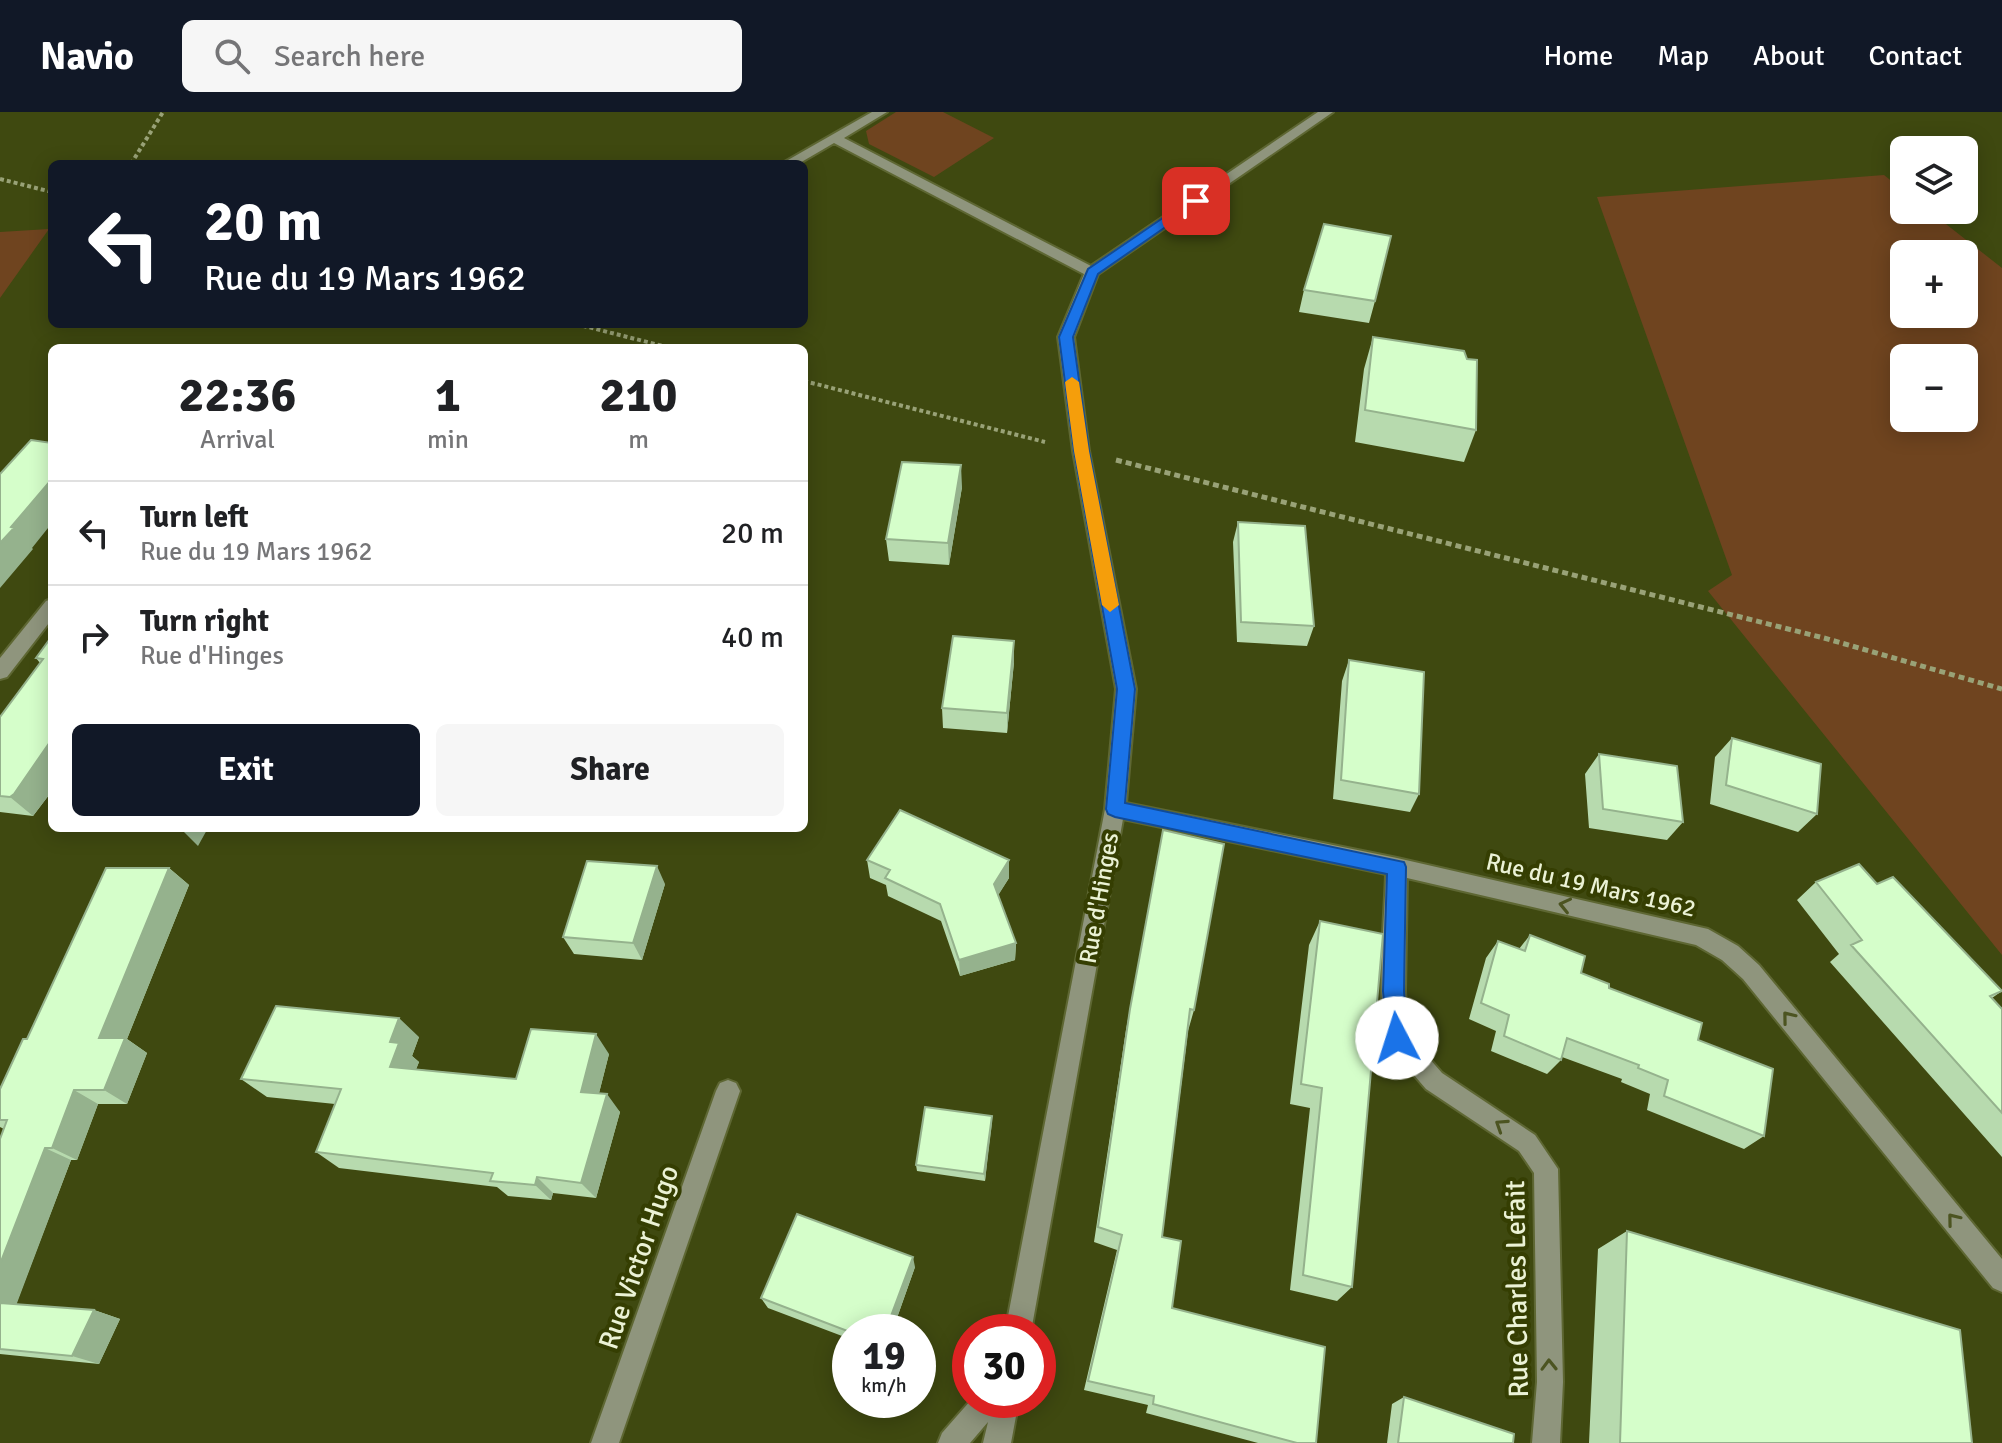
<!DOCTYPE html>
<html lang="en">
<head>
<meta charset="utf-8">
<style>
	body { margin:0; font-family:Signika,sans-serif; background:#f6f6f6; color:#202124; height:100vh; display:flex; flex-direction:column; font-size:30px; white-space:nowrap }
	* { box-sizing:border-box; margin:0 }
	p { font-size:26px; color:#757577 }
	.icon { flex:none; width:44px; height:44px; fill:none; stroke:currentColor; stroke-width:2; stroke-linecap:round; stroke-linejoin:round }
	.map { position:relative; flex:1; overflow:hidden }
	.side { position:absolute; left:48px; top:232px; width:760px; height:488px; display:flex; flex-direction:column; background:#fff; border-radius:12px; box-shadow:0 4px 20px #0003 }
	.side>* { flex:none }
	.banner { position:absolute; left:48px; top:48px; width:760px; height:168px; border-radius:12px; box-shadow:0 4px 20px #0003; background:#111827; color:#fff; overflow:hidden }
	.buttons { position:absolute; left:1890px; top:24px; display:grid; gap:16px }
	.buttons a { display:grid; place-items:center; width:88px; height:88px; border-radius:12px; background:#fff; box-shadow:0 4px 20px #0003; font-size:40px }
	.speed { position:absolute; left:832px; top:1202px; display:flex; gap:16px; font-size:40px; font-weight:700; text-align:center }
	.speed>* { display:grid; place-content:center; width:104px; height:104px; border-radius:50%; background:#fff; box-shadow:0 4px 20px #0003; line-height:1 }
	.speed small { font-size:20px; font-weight:400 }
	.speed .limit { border:12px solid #d22; background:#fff; color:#111 }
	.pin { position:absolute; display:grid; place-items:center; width:68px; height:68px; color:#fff; margin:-34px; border-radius:16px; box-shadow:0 4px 12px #0006 }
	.me { position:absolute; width:88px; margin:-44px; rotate:355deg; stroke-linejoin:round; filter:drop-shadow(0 0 6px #0008) }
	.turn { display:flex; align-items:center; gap:28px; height:168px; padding:0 24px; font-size:36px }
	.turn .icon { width:104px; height:104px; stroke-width:2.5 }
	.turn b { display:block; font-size:56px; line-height:68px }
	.eta { display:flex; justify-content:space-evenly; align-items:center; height:136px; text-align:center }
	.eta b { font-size:48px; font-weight:700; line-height:56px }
	.action { display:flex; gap:16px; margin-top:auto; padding:16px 24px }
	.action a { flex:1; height:92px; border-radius:12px; background:#111827; color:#fff; font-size:32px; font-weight:700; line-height:92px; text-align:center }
	.action a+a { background:#f6f6f6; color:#202124 }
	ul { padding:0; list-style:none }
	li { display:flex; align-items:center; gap:24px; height:104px; padding:0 24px; border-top:2px solid #e0e0e0 }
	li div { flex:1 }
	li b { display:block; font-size:30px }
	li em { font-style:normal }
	header { display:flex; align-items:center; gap:48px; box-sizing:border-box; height:112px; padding:0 40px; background:#111827; color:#fff }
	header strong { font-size:38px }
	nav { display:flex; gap:44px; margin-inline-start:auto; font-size:28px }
	.search { width:560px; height:72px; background:#f6f6f6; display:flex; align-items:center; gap:20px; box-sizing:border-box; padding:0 28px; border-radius:12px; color:#757577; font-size:30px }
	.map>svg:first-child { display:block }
</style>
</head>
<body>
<header>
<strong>Navio</strong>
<div class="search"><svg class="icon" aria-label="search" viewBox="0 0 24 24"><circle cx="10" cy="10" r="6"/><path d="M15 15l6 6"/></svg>Search here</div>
<nav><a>Home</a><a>Map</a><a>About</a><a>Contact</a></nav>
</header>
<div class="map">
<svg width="2002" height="1331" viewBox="0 0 2002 1331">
	<rect width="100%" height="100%" fill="#3f4910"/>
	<path fill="#6f441f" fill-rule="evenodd" d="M 896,0 L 943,0 L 994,26 L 934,65 L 869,32 L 866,19 Z
		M 1884,63 L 1904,79 L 1904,98 L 1928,98 L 2002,156 L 2002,843 L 1708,479 L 1732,463 L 1597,85 ZM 1904,142 L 1964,142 L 1964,202 L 1904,202 ZM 1904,246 L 1964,246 L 1964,306 L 1904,306 Z
		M 49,117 L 0,186 L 0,120 Z"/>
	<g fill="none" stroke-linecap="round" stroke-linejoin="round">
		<defs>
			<path id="minor" d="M 872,0 L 887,0 L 844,26 L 1091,154 L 1318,0 L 1333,0 L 1098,162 L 1074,225 L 1089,339 L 1136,577 L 1126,691 L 1397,746 L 1708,817 L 1738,834 L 1759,853 L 2002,1147 L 2002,1180 L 1993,1176 L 1743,867 L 1722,848 L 1696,833 L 1407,766 L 1405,879 L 1408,922 L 1442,961 L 1535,1023 L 1558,1057 L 1563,1270 L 1560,1331 L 1532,1331 L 1537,1270 L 1534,1061 L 1519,1039 L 1426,977 L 1389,934 C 1375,903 1385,800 1386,762 L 1123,707 L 1031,1220 L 1005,1220 L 1105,697 L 1116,577 L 1073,339 L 1058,225 L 1084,162 L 834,31 L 798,52 L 781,52 Z
				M 52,487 L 52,507 L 7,565 L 0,567 L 0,546 L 46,489 Z
				M 728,968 L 736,971 L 740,979 L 619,1331 L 591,1331 L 716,979 L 720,971 Z
				M 971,1288 L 1019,1288 L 1011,1331 L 983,1331 L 988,1310 L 970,1331 L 938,1331 L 942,1321 Z"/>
		</defs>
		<use href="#minor" stroke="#5e6733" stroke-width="4"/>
		<path stroke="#99a277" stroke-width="4" stroke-dasharray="4 3" stroke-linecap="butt" d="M 131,52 L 163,0
			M 0,67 L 52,80
			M 576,212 L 671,236
			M 804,269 L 1045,330"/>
		<path stroke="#99a277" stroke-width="5" stroke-dasharray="6 4" stroke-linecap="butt" d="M 1116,348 L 1824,526 L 2002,577"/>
		<use href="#minor" fill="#8f957d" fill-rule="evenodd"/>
	</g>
	<path fill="#b7daae" d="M 1304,178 L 1375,189 L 1369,211 L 1299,200 Z
		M 1373,225 L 1467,247 L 1476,318 L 1464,350 L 1355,330 L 1364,257 Z
		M 962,375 L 949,453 L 889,449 L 886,427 Z
		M 1238,410 L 1314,514 L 1307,534 L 1237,530 L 1233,430 Z
		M 52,524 L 52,679 L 33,704 L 0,700 L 0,605 L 40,551 L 36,546 Z
		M 1349,548 L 1419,682 L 1410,700 L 1333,687 L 1342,569 Z
		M 1014,550 L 1007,621 L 943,616 L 942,596 Z
		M 1732,626 L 1817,702 L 1798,720 L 1710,692 L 1715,645 Z
		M 1599,642 L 1683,710 L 1667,728 L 1589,716 L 1585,662 Z
		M 1158,743 L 1194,898 L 1188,919 L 1162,1125 L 1172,1196 L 1316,1331 L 1258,1331 L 1146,1301 L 1148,1293 L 1084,1278 L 1117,1138 L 1094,1130 L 1126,918 Z
		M 867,748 L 1009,766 L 998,783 L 1016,831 L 1015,848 L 960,864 L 941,809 L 888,784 L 886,773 L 870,766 Z
		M 169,756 L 189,773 L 127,927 L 147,941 L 127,992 L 98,992 L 77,1048 L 71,1048 L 16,1192 L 94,1198 L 120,1207 L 99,1252 L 0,1242 L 0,1027 L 4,1017 L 0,1015 L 0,977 Z
		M 1816,770 L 1877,772 L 2002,879 L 1992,886 L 2002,897 L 2002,1045 L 1830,850 L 1839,842 L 1797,788 Z
		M 665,772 L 642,848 L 574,842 L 563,825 Z
		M 1320,809 L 1352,1175 L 1337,1189 L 1290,1178 L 1310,996 L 1290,992 L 1309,833 Z
		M 1530,823 L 1581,861 L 1698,928 L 1764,1024 L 1744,1037 L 1647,998 L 1650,982 L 1621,970 L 1622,967 L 1562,945 L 1561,948 L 1547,962 L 1491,939 L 1496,919 L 1469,907 L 1486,846 L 1498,829 L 1519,837 Z
		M 419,925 L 412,944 L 419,950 L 416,957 L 516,967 L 609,942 L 599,981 L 620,1000 L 596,1086 L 553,1081 L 551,1088 L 508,1084 L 497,1075 L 339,1056 L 316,1040 L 335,992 L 267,985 L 241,967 Z
		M 992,1004 L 985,1069 L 917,1059 L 916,1053 Z
		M 1627,1119 L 1972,1331 L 1589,1331 L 1598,1137 Z
		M 915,1155 L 892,1220 L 850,1220 L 850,1227 L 768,1196 L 761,1186 Z
		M 1404,1285 L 1513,1331 L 1387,1331 L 1392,1292 Z"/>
	<path fill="#95b28d" d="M 961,353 L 962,375 L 949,453 L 948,431 Z
		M 52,367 L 52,411 L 32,436 L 33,437 L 0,476 L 0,431 L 11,415 Z
		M 1014,529 L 1014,550 L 1007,621 L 1007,601 Z
		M 52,627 L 52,679 L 33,704 L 10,685 Z
		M 180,716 L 208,716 L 198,734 Z
		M 1009,748 L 1009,766 L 994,790 L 994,772 Z
		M 657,754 L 665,772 L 642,848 L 633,831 Z
		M 169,756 L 189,773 L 127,927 L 147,941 L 127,992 L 104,978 L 99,926 Z
		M 1016,831 L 1015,848 L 960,864 L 959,848 Z
		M 399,906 L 419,925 L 412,944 L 419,950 L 410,973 L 390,955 L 390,930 Z
		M 596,922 L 609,942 L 595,997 L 581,980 Z
		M 74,978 L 98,992 L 77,1048 L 52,1036 Z
		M 607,982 L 620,1000 L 596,1086 L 581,1071 Z
		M 992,1004 L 992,1011 L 985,1069 L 984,1062 Z
		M 45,1036 L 71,1048 L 14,1199 L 0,1195 L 0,1152 Z
		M 537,1065 L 553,1081 L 551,1088 L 535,1073 Z
		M 913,1145 L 915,1155 L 892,1220 L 885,1220 Z
		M 94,1198 L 120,1207 L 99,1252 L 72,1244 Z"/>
	<path fill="#d5feca" stroke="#95b28d" stroke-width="2" d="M 1324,112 L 1391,124 L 1375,189 L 1304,178 Z
		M 1373,225 L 1464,239 L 1467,247 L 1477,248 L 1476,318 L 1365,298 Z
		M 31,328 L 52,331 L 52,367 L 11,415 L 14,416 L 0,431 L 0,362 Z
		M 902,350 L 961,353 L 948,431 L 886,427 Z
		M 1238,410 L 1305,414 L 1314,514 L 1241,510 Z
		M 52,524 L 52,627 L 14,682 L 10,685 L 0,684 L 0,605 L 43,547 L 36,546 Z
		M 953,524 L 1014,529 L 1007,601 L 942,596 Z
		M 1349,548 L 1424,560 L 1419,682 L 1341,668 Z
		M 1732,626 L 1821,652 L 1817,702 L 1726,673 Z
		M 1599,642 L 1677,654 L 1683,710 L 1603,697 Z
		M 900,698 L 1009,748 L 994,772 L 1016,831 L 959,848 L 940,792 L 885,766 L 890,758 L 867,748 Z
		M 1163,718 L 1224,732 L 1194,898 L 1190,897 L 1162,1125 L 1181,1129 L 1172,1196 L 1325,1235 L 1316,1331 L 1297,1331 L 1153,1292 L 1154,1284 L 1088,1269 L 1122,1123 L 1098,1115 L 1130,897 Z
		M 587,749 L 657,754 L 633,831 L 563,825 Z
		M 1859,752 L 1877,772 L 1893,765 L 2002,879 L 1990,884 L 2002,897 L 2002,1001 L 1851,833 L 1862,828 L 1816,770 Z
		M 106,756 L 169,756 L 99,926 L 125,926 L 104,978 L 74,978 L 52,1036 L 45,1036 L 0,1152 L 0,1027 L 7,1008 L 0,1008 L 0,977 L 23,927 L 27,927 Z
		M 1320,809 L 1383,822 L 1352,1175 L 1303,1163 L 1322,976 L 1301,972 Z
		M 1530,823 L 1585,844 L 1581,861 L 1609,872 L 1609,876 L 1702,911 L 1698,928 L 1773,957 L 1764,1024 L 1664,984 L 1668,968 L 1638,956 L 1639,953 L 1567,926 L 1561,948 L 1504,924 L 1509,903 L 1481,891 L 1498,829 L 1525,839 Z
		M 276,894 L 399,906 L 390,930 L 399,931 L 390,955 L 516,967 L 531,917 L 596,922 L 581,980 L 607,982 L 581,1071 L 537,1065 L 535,1073 L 490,1069 L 493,1061 L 316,1040 L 341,977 L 241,967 Z
		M 925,995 L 992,1004 L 984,1062 L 916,1053 Z
		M 797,1102 L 913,1145 L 885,1220 L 850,1220 L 761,1186 Z
		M 1627,1119 L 1960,1218 L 1972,1331 L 1620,1331 Z
		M 0,1191 L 94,1198 L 72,1244 L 0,1237 Z
		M 1404,1285 L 1514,1322 L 1513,1331 L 1398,1331 Z"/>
	<defs><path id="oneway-chevron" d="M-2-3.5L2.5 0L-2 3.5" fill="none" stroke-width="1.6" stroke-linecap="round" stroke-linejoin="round" transform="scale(2)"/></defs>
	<g stroke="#4c5421">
		<use href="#oneway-chevron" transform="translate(1565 793) rotate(-167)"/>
		<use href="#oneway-chevron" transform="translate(1788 905) rotate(-129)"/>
		<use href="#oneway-chevron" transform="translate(1501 1013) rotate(-147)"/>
		<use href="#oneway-chevron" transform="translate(1953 1107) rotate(-129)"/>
		<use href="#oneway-chevron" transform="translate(1549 1253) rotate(-91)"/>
	</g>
	<path fill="#1a73e8" stroke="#114b97" stroke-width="2" d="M 1192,86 L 1203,89 L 1098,162 L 1073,225 L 1089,339 L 1135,577 L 1125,691 L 1404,750 L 1406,755 L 1404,879 L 1408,926 L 1405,933 L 1397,936 L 1390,933 L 1387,926 L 1383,879 L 1387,762 L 1115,705 L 1108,702 L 1106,697 L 1117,577 L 1074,339 L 1059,225 L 1088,157 Z"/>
	<path fill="#f59e0b" d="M 1072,265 L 1079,270 L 1089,339 L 1119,493 L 1110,500 L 1102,493 L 1074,339 L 1065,270 Z"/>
	<g text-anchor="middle" stroke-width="8" stroke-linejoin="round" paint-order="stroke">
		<g font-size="24" fill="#ebf2d5" stroke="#353e02">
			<text transform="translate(1591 773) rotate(13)" y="8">Rue du 19 Mars 1962</text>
			<text transform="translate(1099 786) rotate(-80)" y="8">Rue d'Hinges</text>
		</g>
		<g font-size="28" fill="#ebf2d5" stroke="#353e02">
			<text transform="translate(638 1145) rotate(-71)" y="10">Rue Victor Hugo</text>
			<text transform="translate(1516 1177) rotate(-91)" y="10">Rue Charles Lefait</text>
		</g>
	</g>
</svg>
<div class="buttons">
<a><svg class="icon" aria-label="layers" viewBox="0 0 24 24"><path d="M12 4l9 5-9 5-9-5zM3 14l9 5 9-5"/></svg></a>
<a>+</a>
<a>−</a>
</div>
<div class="speed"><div>19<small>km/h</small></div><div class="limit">30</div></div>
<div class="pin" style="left:1196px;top:89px;background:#d93025"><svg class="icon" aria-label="arrive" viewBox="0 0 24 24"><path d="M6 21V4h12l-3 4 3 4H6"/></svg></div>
<svg class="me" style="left:1397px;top:926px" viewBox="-20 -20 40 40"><circle r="19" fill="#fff"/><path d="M0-13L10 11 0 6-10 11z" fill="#1a73e8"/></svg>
<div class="banner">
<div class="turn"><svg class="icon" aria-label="left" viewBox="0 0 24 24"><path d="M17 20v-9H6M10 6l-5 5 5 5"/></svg><div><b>20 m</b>Rue du 19 Mars 1962</div></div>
</div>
<section class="side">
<div class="eta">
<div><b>22:36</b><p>Arrival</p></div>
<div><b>1</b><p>min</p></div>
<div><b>210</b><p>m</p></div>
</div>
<ul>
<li><svg class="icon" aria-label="left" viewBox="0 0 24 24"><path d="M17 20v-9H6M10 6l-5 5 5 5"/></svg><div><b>Turn left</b><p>Rue du 19 Mars 1962</p></div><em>20 m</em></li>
<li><svg class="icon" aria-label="right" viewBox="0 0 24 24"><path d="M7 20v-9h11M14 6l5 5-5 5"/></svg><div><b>Turn right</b><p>Rue d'Hinges</p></div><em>40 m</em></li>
</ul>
<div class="action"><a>Exit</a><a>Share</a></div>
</section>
</div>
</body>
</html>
